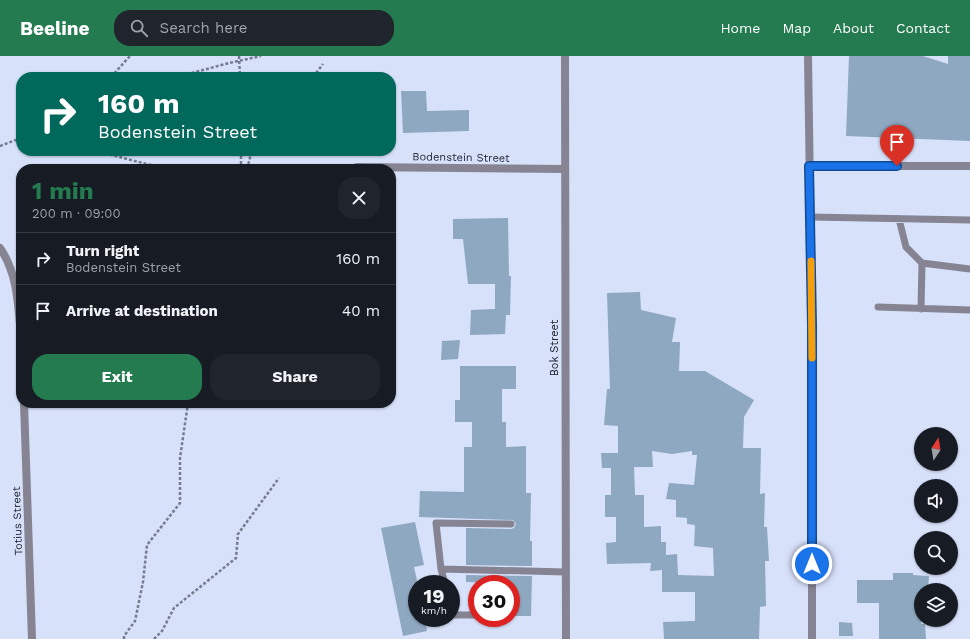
<!DOCTYPE html>
<html lang="en">
<head>
<meta charset="utf-8">
<style>
	body { margin:0; font-family:"Work Sans",sans-serif; background:#20242c; color:#f1f3f6; height:100vh; display:flex; flex-direction:column; font-size:15px; white-space:nowrap }
	* { box-sizing:border-box; margin:0 }
	p { font-size:13px; color:#9ea1a6 }
	.icon { flex:none; width:22px; height:22px; fill:none; stroke:currentColor; stroke-width:2; stroke-linecap:round; stroke-linejoin:round }
	.map { position:relative; flex:1; overflow:hidden }
	.sheet { position:absolute; left:16px; top:108px; width:380px; height:244px; display:flex; flex-direction:column; background:#171b24; border-radius:16px; box-shadow:0 1px 3px #0004 }
	.sheet>* { flex:none }
	.guide { position:absolute; left:16px; top:16px; width:380px; height:84px; border-radius:16px; box-shadow:0 1px 3px #0004; background:#00695c; color:#fff; overflow:hidden }
	.needle { width:26px; rotate:12deg }
	.tools { position:absolute; left:914px; top:371px; display:grid; gap:8px }
	.tools a { display:grid; place-items:center; width:44px; height:44px; border-radius:50%; background:#171b24; box-shadow:0 1px 3px #0004; font-size:20px }
	.speed { position:absolute; left:408px; top:519px; display:flex; gap:8px; font-size:20px; font-weight:700; text-align:center }
	.speed>* { display:grid; place-content:center; width:52px; height:52px; border-radius:50%; background:#171b24; box-shadow:0 1px 3px #0004; line-height:1 }
	.speed small { font-size:10px; font-weight:400 }
	.speed .limit { border:6px solid #d22; background:#fff; color:#111 }
	.pin { position:absolute; display:grid; place-items:center; width:34px; height:34px; color:#fff; margin:-41px -17px; border-radius:50% 50% 50% 0; rotate:-45deg; box-shadow:0 0 4px #0007 }
	.pin .icon { rotate:45deg }
	.me { position:absolute; width:44px; margin:-22px; rotate:0deg; stroke-linejoin:round; filter:drop-shadow(0 0 3px #0008) }
	.turn { display:flex; align-items:center; gap:14px; height:84px; padding:0 16px; font-size:18px }
	.turn .icon { width:52px; height:52px; stroke-width:2.5 }
	.turn b { display:block; font-size:28px; line-height:34px }
	.round { display:grid; place-items:center; flex:none; width:42px; height:42px; border-radius:16px; background:#20242c }
	.headline { display:flex; align-items:center; justify-content:space-between; height:68px; padding:0 16px }
	h1 { font-size:24px; font-weight:700; line-height:30px; color:#247b4f }
	.button { display:flex; gap:8px; margin-top:auto; padding:8px 16px }
	.button a { flex:1; height:46px; border-radius:16px; background:#247b4f; color:#fff; font-size:16px; font-weight:700; line-height:46px; text-align:center }
	.button a+a { background:#20242c; color:#f1f3f6 }
	ul { padding:0; list-style:none }
	li { display:flex; align-items:center; gap:12px; height:52px; padding:0 16px; border-top:1px solid #363941 }
	li div { flex:1 }
	li b { display:block; font-size:15px }
	li em { font-style:normal }
	header { display:flex; align-items:center; gap:24px; box-sizing:border-box; height:56px; padding:0 20px; background:#247b4f; color:#fff }
	header strong { font-size:19px }
	nav { display:flex; gap:22px; margin-inline-start:auto; font-size:14px }
	.search { width:280px; height:36px; background:#20242c; display:flex; align-items:center; gap:10px; box-sizing:border-box; padding:0 14px; border-radius:16px; color:#9ea1a6; font-size:15px }
	.map>svg:first-child { display:block }
</style>
</head>
<body>
<header>
<strong>Beeline</strong>
<div class="search"><svg class="icon" aria-label="search" viewBox="0 0 24 24"><circle cx="10" cy="10" r="6"/><path d="M15 15l6 6"/></svg>Search here</div>
<nav><a>Home</a><a>Map</a><a>About</a><a>Contact</a></nav>
</header>
<div class="map">
<svg width="970" height="583" viewBox="0 0 970 583">
	<rect width="100%" height="100%" fill="#d7e1fa"/>
	<path fill="#8ea8c1" fill-rule="evenodd" d="M 849,0 L 923,0 L 948,8 L 948,0 L 970,0 L 970,85 L 846,80 Z
		M 401,35 L 426,35 L 427,55 L 469,54 L 469,75 L 403,77 Z
		M 508,162 L 509,220 L 511,220 L 510,259 L 506,259 L 505,278 L 470,279 L 471,254 L 495,253 L 495,228 L 468,228 L 463,183 L 453,183 L 453,163 Z
		M 640,236 L 641,254 L 676,262 L 672,286 L 680,286 L 679,315 L 705,315 L 754,344 L 744,361 L 743,392 L 761,392 L 760,438 L 765,437 L 764,471 L 767,471 L 769,505 L 765,505 L 766,550 L 760,551 L 759,583 L 664,583 L 663,566 L 695,565 L 695,536 L 662,536 L 662,514 L 650,515 L 651,507 L 607,508 L 606,487 L 616,486 L 616,461 L 605,461 L 605,439 L 611,439 L 611,412 L 602,412 L 601,397 L 618,397 L 618,370 L 604,369 L 607,333 L 610,333 L 607,237 ZM 652,395 L 672,398 L 692,395 L 692,399 L 697,399 L 694,429 L 669,427 L 666,443 L 676,444 L 676,461 L 687,462 L 687,468 L 695,469 L 694,490 L 713,492 L 714,520 L 678,519 L 677,498 L 666,499 L 666,486 L 661,486 L 661,470 L 644,471 L 644,439 L 635,439 L 634,411 L 653,411 Z
		M 460,284 L 458,303 L 441,304 L 442,285 Z
		M 460,310 L 516,310 L 516,333 L 502,333 L 502,366 L 506,366 L 506,391 L 526,390 L 526,437 L 531,437 L 530,485 L 532,485 L 532,510 L 466,509 L 466,472 L 511,473 L 514,472 L 516,468 L 513,464 L 419,461 L 420,435 L 464,436 L 464,391 L 472,391 L 472,366 L 455,366 L 455,344 L 460,344 Z
		M 415,466 L 424,509 L 414,511 L 417,524 L 417,562 L 425,562 L 427,575 L 403,580 L 381,472 Z
		M 893,517 L 913,517 L 913,519 L 929,520 L 928,534 L 921,534 L 921,568 L 925,568 L 926,583 L 879,583 L 879,547 L 857,547 L 857,524 L 893,524 Z
		M 466,519 L 532,520 L 531,560 L 511,560 L 511,528 L 501,528 L 501,527 L 466,526 Z
		M 839,566 L 852,567 L 853,580 L 839,580 Z"/>
	<g fill="none" stroke-linecap="round" stroke-linejoin="round">
		<path stroke="#757c8e" stroke-width="2.5" stroke-dasharray="3 2" stroke-linecap="butt" d="M 239,0 L 240,21
			M 111,21 L 130,0
			M 177,21 L 229,7 L 261,0
			M 313,21 L 323,8
			M 0,90 L 21,82
			M 95,95 L 167,113
			M 241,95 L 241,113
			M 247,113 L 251,98 L 254,95
			M 124,583 L 124,580 L 135,565 L 143,526 L 147,489 L 180,447 L 180,402 L 188,347
			M 154,583 L 162,575 L 174,552 L 236,502 L 238,478 L 279,422"/>
		<path stroke="#868492" stroke-width="7" d="M 810,161 L 970,164
			M 899,163 L 906,191 L 922,207 L 970,213
			M 878,251 L 970,254
			M 921,253 L 922,207
			M 511,468 L 436,467 L 441,513 L 566,516
			M 441,513 L 445,528
			M 451,549 L 454,559 L 477,559"/>
		<path stroke="#868492" stroke-width="8" d="M 565,0 L 566,583
			M 808,0 L 812,269 L 812,583
			M 809,110 L 970,110
			M 357,111 L 565,113
			M 0,192 C 18,218 18,250 21,280
			M 24,347 L 32,583"/>
	</g>
	<g fill="none" stroke-linecap="round" stroke-linejoin="round">
		<defs>
			<path id="route" d="M 812,508 L 812,269 L 809,110 L 897,110"/>
		</defs>
		<use href="#route" stroke="#114b97" stroke-width="10"/>
		<use href="#route" stroke="#1a73e8" stroke-width="7"/>
		<path stroke="#f59e0b" stroke-width="7" d="M 811,205 L 812,302"/>
	</g>
	<g text-anchor="middle" stroke-width="3" stroke-linejoin="round" paint-order="stroke">
		<g font-size="11" fill="#1e222e" stroke="#d7e1fa">
			<text transform="translate(461 101) rotate(1)" y="4">Bodenstein Street</text>
			<text transform="translate(554 292) rotate(-90)" y="4">Bok Street</text>
			<text transform="translate(17 465) rotate(-92)" y="4">Totius Street</text>
		</g>
	</g>
</svg>
<div class="tools">
<a><svg class="needle" viewBox="-14 -14 28 28"><path d="M0-13l5 13h-10z" fill="#e53935"/><path d="M0 13l5-13h-10z" fill="#9ea1a6"/></svg></a>
<a><svg class="icon" aria-label="sound" viewBox="0 0 24 24"><path d="M4 9h4l5-4v14l-5-4H4zM17 9q2 3 0 6"/></svg></a>
<a><svg class="icon" aria-label="search" viewBox="0 0 24 24"><circle cx="10" cy="10" r="6"/><path d="M15 15l6 6"/></svg></a>
<a><svg class="icon" aria-label="layers" viewBox="0 0 24 24"><path d="M12 4l9 5-9 5-9-5zM3 14l9 5 9-5"/></svg></a>
</div>
<div class="speed"><div>19<small>km/h</small></div><div class="limit">30</div></div>
<div class="pin" style="left:897px;top:110px;background:#d93025"><svg class="icon" aria-label="arrive" viewBox="0 0 24 24"><path d="M6 21V4h12l-3 4 3 4H6"/></svg></div>
<svg class="me" style="left:812px;top:508px" viewBox="-20 -20 40 40"><circle r="17" fill="#1a73e8" stroke="#fff" stroke-width="3"/><path d="M0-11L8 9 0 5-8 9z" fill="#fff"/></svg>
<div class="guide">
<div class="turn"><svg class="icon" aria-label="right" viewBox="0 0 24 24"><path d="M7 20v-9h11M14 6l5 5-5 5"/></svg><div><b>160 m</b>Bodenstein Street</div></div>
</div>
<section class="sheet">
<div class="headline"><div><h1>1 min</h1><p>200 m · 09:00</p></div><a class="round"><svg class="icon" aria-label="close" viewBox="0 0 24 24"><path d="M6 6l12 12M18 6L6 18"/></svg></a></div>
<ul>
<li><svg class="icon" aria-label="right" viewBox="0 0 24 24"><path d="M7 20v-9h11M14 6l5 5-5 5"/></svg><div><b>Turn right</b><p>Bodenstein Street</p></div><em>160 m</em></li>
<li><svg class="icon" aria-label="arrive" viewBox="0 0 24 24"><path d="M6 21V4h12l-3 4 3 4H6"/></svg><div><b>Arrive at destination</b></div><em>40 m</em></li>
</ul>
<div class="button"><a>Exit</a><a>Share</a></div>
</section>
</div>
</body>
</html>
